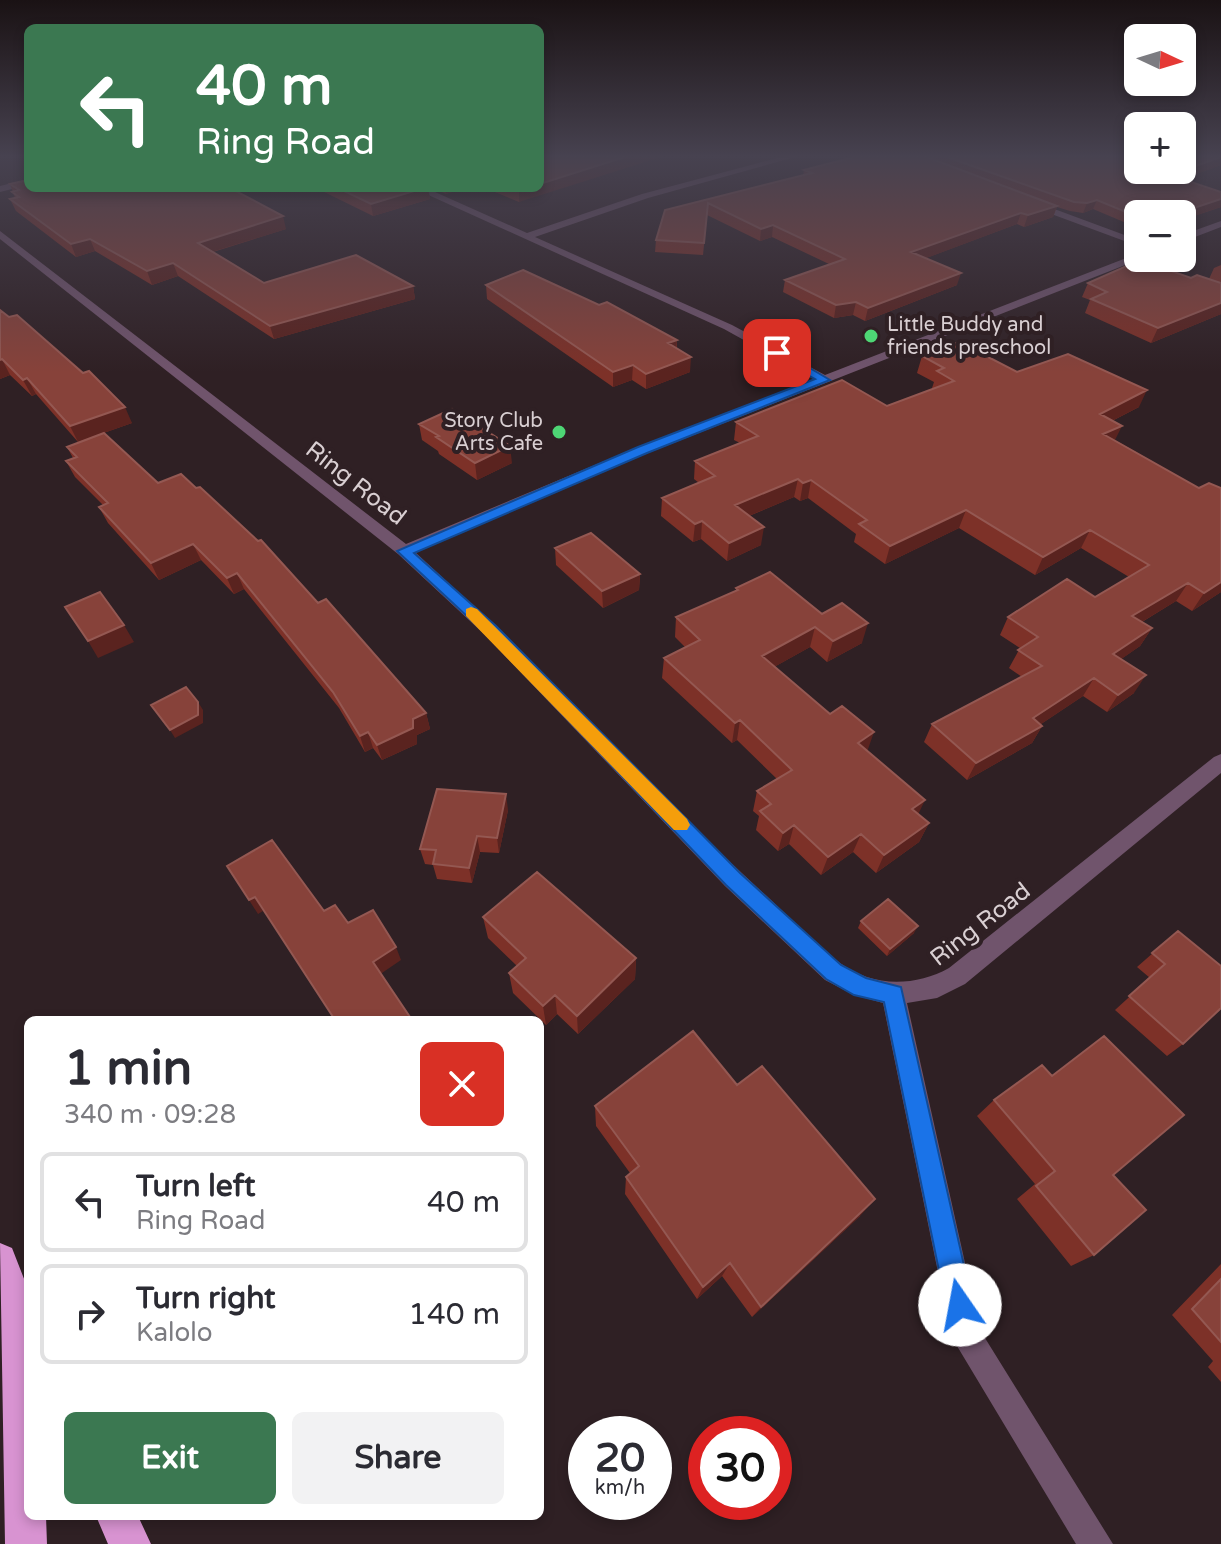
<!DOCTYPE html>
<html lang="en">
<head>
<meta charset="utf-8">
<style>
	body { margin:0; font-family:"Varela Round",sans-serif; background:#f2f2f3; color:#2b2b33; height:100vh; display:flex; flex-direction:column; font-size:30px; white-space:nowrap }
	* { box-sizing:border-box; margin:0 }
	p { font-size:26px; color:#7c7c81 }
	.icon { flex:none; width:44px; height:44px; fill:none; stroke:currentColor; stroke-width:2; stroke-linecap:round; stroke-linejoin:round }
	.map { position:relative; flex:1; overflow:hidden }
	.panel { position:absolute; left:24px; top:1016px; width:520px; height:504px; display:flex; flex-direction:column; background:#fff; border-radius:12px; box-shadow:0 4px 12px #0003 }
	.panel>* { flex:none }
	.hud { position:absolute; left:24px; top:24px; width:520px; height:168px; border-radius:12px; box-shadow:0 4px 12px #0003; background:#3b7851; color:#fff; overflow:hidden }
	.needle { width:52px; rotate:94deg }
	.controls { position:absolute; left:1124px; top:24px; display:grid; gap:16px }
	.controls a { display:grid; place-items:center; width:72px; height:72px; border-radius:12px; background:#fff; box-shadow:0 4px 12px #0003; font-size:40px }
	.speed { position:absolute; left:568px; top:1416px; display:flex; gap:16px; font-size:40px; font-weight:700; text-align:center }
	.speed>* { display:grid; place-content:center; width:104px; height:104px; border-radius:50%; background:#fff; box-shadow:0 4px 12px #0003; line-height:1 }
	.speed small { font-size:20px; font-weight:400 }
	.speed .limit { border:12px solid #d22; background:#fff; color:#111 }
	.pin { position:absolute; display:grid; place-items:center; width:68px; height:68px; color:#fff; margin:-34px; border-radius:16px; box-shadow:0 4px 12px #0006 }
	.me { position:absolute; width:88px; margin:-44px; rotate:348deg; stroke-linejoin:round; filter:drop-shadow(0 0 6px #0008) }
	.turn { display:flex; align-items:center; gap:28px; height:168px; padding:0 40px; font-size:36px }
	.turn .icon { width:104px; height:104px; stroke-width:2.5 }
	.turn b { display:block; font-size:56px; line-height:68px }
	.round { display:grid; place-items:center; flex:none; width:84px; height:84px; border-radius:12px; background:#f2f2f3 }
	.head { display:flex; align-items:center; justify-content:space-between; height:136px; padding:0 40px }
	h1 { font-size:48px; font-weight:700; line-height:60px }
	.action { display:flex; gap:16px; margin-top:auto; padding:16px 40px }
	.action a { flex:1; height:92px; border-radius:12px; background:#3b7851; color:#fff; font-size:32px; font-weight:700; line-height:92px; text-align:center }
	.action a+a { background:#f2f2f3; color:#2b2b33 }
	ul { padding:0; list-style:none }
	li { display:flex; align-items:center; gap:24px; height:100px; margin:0 16px 12px; padding:0 24px; border:4px solid #e1e1e2; border-radius:12px }
	li div { flex:1 }
	li b { display:block; font-size:30px }
	li em { font-style:normal }
	.map>svg:first-child { display:block }
</style>
</head>
<body>
<div class="map">
<svg width="1221" height="1544" viewBox="0 0 1221 1544">
	<rect width="100%" height="100%" fill="#2f2024"/>
	<g fill="none" stroke-linecap="round" stroke-linejoin="round">
		<path fill="#70546c" fill-rule="evenodd" d="M 785,156 L 799,156 L 648,198 L 535,237 L 732,325 L 825,375 L 1134,255 L 1143,258 L 648,453 L 415,552 C 538,664 649,789 772,901 C 800,927 830,964 867,977 C 893,986 924,982 949,968 L 1214,757 L 1221,754 L 1221,773 L 965,984 L 937,998 L 907,1003 L 980,1330 L 1113,1544 L 1076,1544 L 951,1336 L 883,1003 L 854,995 L 825,980 L 725,886 L 484,634 L 398,554 L 0,239 L 0,231 L 406,544 L 638,447 L 814,379 L 724,329 L 413,188 L 426,188 L 527,233 L 642,194 Z
			M 28,179 L 28,185 L 0,192 L 0,186 Z
			M 1030,200 L 1138,240 L 1138,246 L 1027,205 Z
			M 1221,221 L 1221,227 L 1182,242 L 1182,235 Z"/>
		<path fill="#d893d1" fill-rule="evenodd" d="M 0,1243 L 12,1248 L 28,1289 L 28,1516 L 46,1516 L 47,1544 L 5,1544 Z
			M 96,1516 L 138,1516 L 151,1544 L 108,1544 Z"/>
	</g>
	<path fill="#7d3128" d="M 858,156 L 1221,156 L 1221,165 L 1182,179 L 1221,192 L 1221,207 L 1182,220 L 1182,214 L 1138,214 L 1138,228 L 1093,209 L 1083,213 L 1070,211 L 1057,207 L 1053,217 L 1024,227 L 1017,224 L 926,258 L 957,285 L 865,321 L 853,315 L 834,318 L 783,292 L 785,280 L 829,264 L 772,237 L 760,241 L 707,215 L 703,255 L 655,252 L 656,240 L 665,210 L 803,176 L 804,170 Z
		M 10,184 L 286,229 L 213,252 L 264,283 L 413,286 L 415,299 L 274,339 L 178,276 L 152,285 L 95,251 L 76,257 L 16,211 L 10,199 L 15,198 Z
		M 316,188 L 428,188 L 430,199 L 373,216 Z
		M 433,188 L 464,188 L 446,194 Z
		M 485,188 L 540,188 L 519,202 Z
		M 1221,265 L 1221,314 L 1151,343 L 1085,313 L 1090,300 L 1082,297 L 1088,283 L 1191,278 L 1209,279 L 1214,268 Z
		M 486,285 L 599,305 L 677,340 L 677,349 L 690,372 L 646,389 L 632,380 L 613,387 L 487,299 Z
		M 9,317 L 132,423 L 78,442 L 36,394 L 32,396 L 10,375 L 0,379 Z
		M 922,356 L 1017,372 L 1139,407 L 1112,421 L 1115,440 L 1199,488 L 1221,488 L 1221,592 L 1192,611 L 1176,601 L 1142,622 L 1152,628 L 1140,646 L 1121,659 L 1134,693 L 1107,712 L 1083,696 L 1041,724 L 1042,726 L 1032,743 L 967,780 L 924,742 L 932,724 L 1022,677 L 1009,668 L 1020,648 L 1000,635 L 1008,617 L 1095,597 L 1129,577 L 1081,548 L 1035,575 L 959,528 L 885,564 L 854,542 L 856,534 L 808,498 L 800,501 L 794,497 L 749,516 L 761,545 L 727,561 L 701,539 L 693,542 L 661,516 L 662,498 L 699,483 L 694,479 L 695,461 L 740,443 L 734,440 L 736,422 L 887,406 L 933,389 L 932,388 L 934,382 L 917,373 Z
		M 419,424 L 512,463 L 477,480 L 439,454 L 438,451 L 422,440 Z
		M 67,447 L 158,483 L 318,603 L 426,713 L 430,729 L 417,735 L 417,744 L 382,760 L 373,748 L 365,752 L 339,708 L 244,589 L 234,594 L 201,560 L 159,580 L 108,523 L 99,507 L 103,505 L 75,477 L 66,461 L 73,458 Z
		M 555,548 L 640,574 L 639,590 L 603,608 L 556,565 Z
		M 736,588 L 822,614 L 862,643 L 827,662 L 810,647 L 774,667 L 867,751 L 918,814 L 929,823 L 919,842 L 876,873 L 853,852 L 821,875 L 789,844 L 778,851 L 756,830 L 759,816 L 753,811 L 757,791 L 777,779 L 737,740 L 732,743 L 662,678 L 664,658 L 685,647 L 675,637 L 676,617 L 736,591 Z
		M 508,810 L 499,853 L 480,852 L 472,883 L 437,879 L 433,865 L 425,864 L 420,849 Z
		M 483,917 L 636,958 L 635,979 L 578,1034 L 557,1014 L 546,1025 L 513,993 L 509,973 L 517,966 L 488,938 Z
		M 861,921 L 914,933 L 887,956 L 858,928 Z
		M 1178,931 L 1183,1044 L 1167,1056 L 1115,1010 L 1150,978 L 1137,967 Z
		M 737,1085 L 860,1216 L 752,1317 L 722,1276 L 697,1299 L 625,1194 L 626,1177 L 630,1173 L 596,1126 L 595,1106 Z
		M 994,1100 L 1113,1175 L 1094,1255 L 1071,1266 L 1017,1199 L 1035,1184 L 977,1116 Z
		M 1221,1264 L 1221,1382 L 1208,1367 L 1213,1361 L 1172,1315 Z"/>
	<path fill="#5a231f" d="M 628,156 L 664,156 L 519,202 L 519,190 L 526,188 L 540,188 L 540,184 Z
		M 1221,157 L 1221,165 L 1166,185 L 1170,175 Z
		M 424,188 L 428,188 L 430,199 L 373,216 L 371,204 Z
		M 445,188 L 464,188 L 446,194 Z
		M 1221,199 L 1221,207 L 1182,220 L 1182,214 L 1176,214 Z
		M 1097,200 L 1093,209 L 1083,213 L 1087,203 Z
		M 1057,206 L 1053,217 L 1024,227 L 1028,215 Z
		M 1021,213 L 1017,224 L 908,265 L 911,252 Z
		M 283,216 L 286,229 L 202,255 L 198,243 Z
		M 773,225 L 772,237 L 760,241 L 761,229 Z
		M 90,239 L 95,251 L 76,257 L 71,244 Z
		M 173,263 L 178,276 L 152,285 L 147,271 Z
		M 961,273 L 957,285 L 865,321 L 868,308 Z
		M 413,286 L 415,299 L 274,339 L 270,326 Z
		M 856,302 L 853,315 L 834,318 L 836,305 Z
		M 1221,303 L 1221,314 L 1151,343 L 1158,328 Z
		M 677,340 L 676,355 L 668,343 Z
		M 691,357 L 690,372 L 646,389 L 646,374 Z
		M 2,359 L 10,375 L 0,379 L 0,360 Z
		M 633,365 L 632,380 L 613,387 L 613,372 Z
		M 27,378 L 36,394 L 32,396 L 23,380 Z
		M 1147,390 L 1139,407 L 1092,431 L 1100,414 Z
		M 125,407 L 132,423 L 78,442 L 70,426 Z
		M 1122,426 L 1113,444 L 1103,434 Z
		M 510,446 L 512,463 L 477,480 L 475,463 Z
		M 798,479 L 794,497 L 732,523 L 735,505 Z
		M 811,480 L 808,498 L 800,501 L 803,483 Z
		M 966,510 L 959,528 L 885,564 L 890,546 Z
		M 702,521 L 701,539 L 693,542 L 695,524 Z
		M 764,527 L 761,545 L 727,561 L 729,543 Z
		M 1090,530 L 1081,548 L 1035,575 L 1043,557 Z
		M 193,544 L 201,560 L 159,580 L 151,563 Z
		M 237,573 L 244,589 L 234,594 L 227,578 Z
		M 640,574 L 639,590 L 603,608 L 602,591 Z
		M 1221,582 L 1221,592 L 1192,611 L 1204,593 Z
		M 1188,583 L 1176,601 L 1122,634 L 1132,616 Z
		M 868,623 L 862,643 L 827,662 L 833,641 Z
		M 124,625 L 134,642 L 98,658 L 88,641 Z
		M 815,627 L 810,647 L 758,676 L 762,656 Z
		M 1152,628 L 1140,646 L 1103,672 L 1113,654 Z
		M 1146,675 L 1134,693 L 1107,712 L 1118,695 Z
		M 1094,678 L 1083,696 L 1023,736 L 1033,718 Z
		M 198,702 L 203,710 L 203,723 L 175,738 L 170,730 Z
		M 426,713 L 430,729 L 417,735 L 417,744 L 382,760 L 377,745 L 413,719 Z
		M 740,720 L 737,740 L 732,743 L 735,723 Z
		M 1042,726 L 1032,743 L 967,780 L 976,763 Z
		M 368,732 L 373,748 L 365,752 L 360,736 Z
		M 874,732 L 867,752 L 858,743 Z
		M 506,794 L 508,810 L 499,853 L 497,838 Z
		M 925,800 L 916,819 L 912,809 Z
		M 929,823 L 919,842 L 876,873 L 884,855 Z
		M 794,825 L 789,844 L 778,851 L 783,833 Z
		M 861,834 L 853,852 L 821,875 L 828,857 Z
		M 477,836 L 480,852 L 472,883 L 469,868 Z
		M 255,897 L 263,911 L 258,914 L 249,900 Z
		M 918,926 L 914,933 L 887,956 L 890,949 Z
		M 396,947 L 401,960 L 379,975 L 373,962 Z
		M 636,958 L 635,979 L 578,1034 L 577,1016 Z
		M 555,995 L 557,1014 L 546,1025 L 543,1006 Z
		M 875,1199 L 860,1216 L 752,1317 L 761,1307 Z
		M 730,1263 L 722,1276 L 697,1299 L 703,1287 Z"/>
	<path fill="#87423a" stroke="#945852" stroke-width="2" d="M 540,156 L 628,156 L 540,184 Z
		M 858,156 L 924,156 L 1057,206 L 1028,215 L 1021,213 L 911,252 L 961,273 L 868,308 L 856,302 L 836,305 L 785,280 L 845,259 L 773,225 L 761,229 L 708,203 L 704,243 L 656,240 L 665,210 L 812,173 L 804,170 Z
		M 944,156 L 1138,156 L 1138,170 L 1182,170 L 1182,156 L 1221,156 L 1221,157 L 1170,175 L 1221,192 L 1221,199 L 1176,214 L 1138,214 L 1138,217 L 1097,200 L 1087,203 L 1074,202 Z
		M 28,180 L 28,188 L 230,188 L 283,216 L 198,243 L 264,283 L 356,255 L 413,286 L 270,326 L 173,263 L 147,271 L 90,239 L 71,244 L 10,199 L 19,197 L 12,192 L 19,190 L 10,184 Z
		M 338,188 L 424,188 L 371,204 Z
		M 1140,260 L 1191,278 L 1197,275 L 1221,283 L 1221,303 L 1158,328 L 1091,299 L 1107,292 L 1088,283 Z
		M 523,270 L 599,305 L 607,302 L 677,340 L 668,343 L 691,357 L 646,374 L 633,365 L 613,372 L 486,285 Z
		M 0,310 L 9,317 L 17,315 L 83,373 L 89,371 L 125,407 L 70,426 L 27,378 L 23,380 L 2,359 L 0,360 Z
		M 959,342 L 1017,372 L 1068,354 L 1147,390 L 1100,414 L 1122,426 L 1103,434 L 1199,488 L 1209,483 L 1221,488 L 1221,582 L 1204,593 L 1188,583 L 1132,616 L 1152,628 L 1113,654 L 1146,675 L 1118,695 L 1094,678 L 1033,718 L 1042,726 L 976,763 L 932,724 L 1042,666 L 1018,650 L 1038,637 L 1008,617 L 1067,579 L 1095,597 L 1149,565 L 1090,530 L 1043,557 L 966,510 L 890,546 L 859,524 L 867,520 L 811,480 L 803,483 L 798,479 L 735,505 L 764,527 L 729,543 L 702,521 L 695,524 L 662,498 L 715,476 L 695,461 L 758,436 L 736,422 L 842,380 L 887,406 L 954,381 L 937,371 L 944,368 L 922,356 Z
		M 452,409 L 510,446 L 475,463 L 436,437 L 439,436 L 419,424 Z
		M 104,433 L 158,483 L 181,474 L 196,488 L 200,487 L 258,541 L 261,540 L 318,603 L 326,599 L 426,713 L 413,719 L 413,728 L 377,745 L 368,732 L 360,736 L 333,692 L 237,573 L 227,578 L 193,544 L 151,563 L 99,507 L 108,503 L 66,461 L 77,457 L 67,447 Z
		M 591,533 L 640,574 L 602,591 L 555,548 Z
		M 770,572 L 822,614 L 842,603 L 868,623 L 833,641 L 815,627 L 762,656 L 830,714 L 842,706 L 874,732 L 858,743 L 925,800 L 912,809 L 929,823 L 884,855 L 861,834 L 828,857 L 794,825 L 783,833 L 760,811 L 771,804 L 757,791 L 792,770 L 740,720 L 735,723 L 664,658 L 700,640 L 676,617 L 738,590 L 736,588 Z
		M 100,592 L 124,625 L 88,641 L 65,607 Z
		M 186,687 L 198,702 L 198,715 L 170,730 L 151,705 Z
		M 437,789 L 506,794 L 497,838 L 477,836 L 469,868 L 433,864 L 436,850 L 420,849 Z
		M 272,840 L 324,911 L 335,905 L 348,923 L 373,910 L 396,947 L 373,962 L 412,1020 L 335,1020 L 255,897 L 249,900 L 227,866 Z
		M 537,872 L 636,958 L 577,1016 L 555,995 L 543,1006 L 509,973 L 526,958 L 483,917 Z
		M 888,899 L 918,926 L 890,949 L 861,921 Z
		M 1178,931 L 1221,966 L 1221,1008 L 1183,1044 L 1129,996 L 1165,964 L 1152,953 Z
		M 693,1031 L 737,1085 L 762,1066 L 875,1199 L 761,1307 L 730,1263 L 703,1287 L 626,1177 L 639,1166 L 595,1106 Z
		M 1104,1036 L 1184,1115 L 1113,1175 L 1146,1210 L 1094,1255 L 1036,1186 L 1055,1171 L 994,1100 L 1042,1065 L 1052,1076 Z
		M 1221,1279 L 1221,1342 L 1192,1309 Z"/>
	<linearGradient id="sky" x2="0" y2="1"><stop stop-color="#1a1214"/><stop offset="0.42" stop-color="#474250"/><stop offset="1" stop-color="#474250" stop-opacity="0"/></linearGradient>
	<rect width="1221" height="372" fill="url(#sky)"/>
	<path fill="#1a73e8" stroke="#114b97" stroke-width="2" d="M 773,351 L 781,351 L 830,380 L 647,453 L 414,553 L 496,626 L 740,873 L 841,965 L 866,978 L 901,987 L 973,1305 L 969,1314 L 960,1318 L 950,1314 L 946,1305 L 884,1002 L 854,995 L 826,979 L 726,885 L 485,633 L 397,551 L 638,447 L 815,379 L 773,356 Z"/>
	<path fill="#f59e0b" d="M 471,607 L 477,609 L 687,819 L 690,825 L 687,830 L 674,830 L 466,616 L 466,609 Z"/>
	<g fill="#4ed675" stroke="#2f2024" stroke-width="3">
		<circle cx="871" cy="336" r="8"/>
		<circle cx="559" cy="432" r="8"/>
	</g>
	<g text-anchor="middle" stroke-width="8" stroke-linejoin="round" paint-order="stroke">
		<g font-size="20" fill="#d9cfd2" stroke="#2f2024" text-anchor="start">
			<text x="887" y="331">Little Buddy and<tspan x="887" dy="23">friends preschool</tspan></text>
			<text x="543" y="427" text-anchor="end">Story Club<tspan x="543" dy="23">Arts Cafe</tspan></text>
		</g>
		<g font-size="24" fill="#d9cfd2" stroke="#2f2024">
			<text transform="translate(356 483) rotate(38)" y="8">Ring Road</text>
			<text transform="translate(980 924) rotate(-38)" y="8">Ring Road</text>
		</g>
	</g>
</svg>
<div class="controls">
<a><svg class="needle" viewBox="-14 -14 28 28"><path d="M0-13l5 13h-10z" fill="#e53935"/><path d="M0 13l5-13h-10z" fill="#7c7c81"/></svg></a>
<a>+</a>
<a>−</a>
</div>
<div class="speed"><div>20<small>km/h</small></div><div class="limit">30</div></div>
<div class="pin" style="left:777px;top:353px;background:#d93025"><svg class="icon" aria-label="arrive" viewBox="0 0 24 24"><path d="M6 21V4h12l-3 4 3 4H6"/></svg></div>
<svg class="me" style="left:960px;top:1305px" viewBox="-20 -20 40 40"><circle r="19" fill="#fff"/><path d="M0-13L10 11 0 6-10 11z" fill="#1a73e8"/></svg>
<div class="hud">
<div class="turn"><svg class="icon" aria-label="left" viewBox="0 0 24 24"><path d="M17 20v-9H6M10 6l-5 5 5 5"/></svg><div><b>40 m</b>Ring Road</div></div>
</div>
<section class="panel">
<div class="head"><div><h1>1 min</h1><p>340 m · 09:28</p></div><a class="round" style="background:#d93025;color:#fff"><svg class="icon" aria-label="close" viewBox="0 0 24 24"><path d="M6 6l12 12M18 6L6 18"/></svg></a></div>
<ul>
<li><svg class="icon" aria-label="left" viewBox="0 0 24 24"><path d="M17 20v-9H6M10 6l-5 5 5 5"/></svg><div><b>Turn left</b><p>Ring Road</p></div><em>40 m</em></li>
<li><svg class="icon" aria-label="right" viewBox="0 0 24 24"><path d="M7 20v-9h11M14 6l5 5-5 5"/></svg><div><b>Turn right</b><p>Kalolo</p></div><em>140 m</em></li>
</ul>
<div class="action"><a>Exit</a><a>Share</a></div>
</section>
</div>
</body>
</html>
